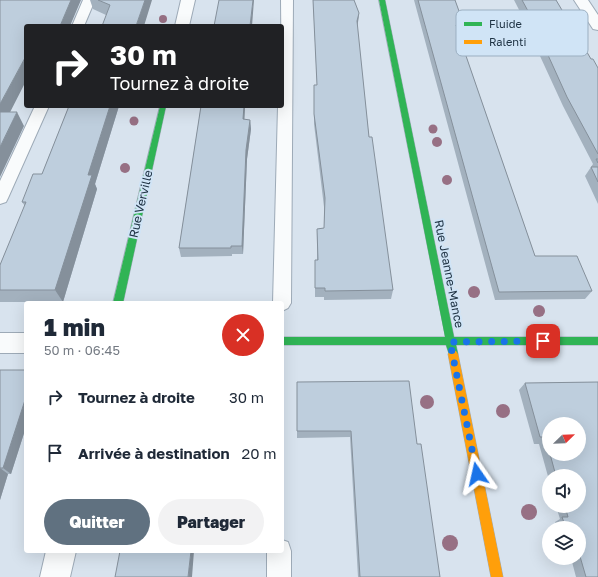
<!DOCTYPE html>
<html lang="fr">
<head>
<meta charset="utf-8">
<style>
	body { margin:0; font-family:"Golos Text",sans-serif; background:#f2f2f3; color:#1f2937; height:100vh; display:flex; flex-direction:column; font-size:15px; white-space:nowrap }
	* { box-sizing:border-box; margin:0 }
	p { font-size:13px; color:#747a83 }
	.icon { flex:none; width:22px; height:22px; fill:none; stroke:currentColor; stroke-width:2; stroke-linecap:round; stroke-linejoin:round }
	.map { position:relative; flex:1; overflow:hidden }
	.drawer { position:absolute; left:24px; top:301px; width:260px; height:252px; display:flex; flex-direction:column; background:#fff; border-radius:4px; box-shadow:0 4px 16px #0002 }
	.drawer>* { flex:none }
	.top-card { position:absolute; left:24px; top:24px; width:260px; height:84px; border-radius:4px; box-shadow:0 4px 16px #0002; background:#202124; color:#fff; overflow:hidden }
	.needle { width:26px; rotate:67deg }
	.controls { position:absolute; left:542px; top:417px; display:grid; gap:8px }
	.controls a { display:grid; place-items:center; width:44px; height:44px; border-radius:50%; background:#fff; box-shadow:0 4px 16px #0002; font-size:20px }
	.pin { position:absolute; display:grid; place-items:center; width:34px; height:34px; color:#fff; margin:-17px; border-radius:8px; box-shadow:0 2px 6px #0006 }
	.me { position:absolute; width:44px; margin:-22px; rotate:349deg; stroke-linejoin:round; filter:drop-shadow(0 0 3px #0008) }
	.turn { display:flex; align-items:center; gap:14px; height:84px; padding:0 20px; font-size:18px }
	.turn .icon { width:52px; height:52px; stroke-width:2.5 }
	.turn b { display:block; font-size:28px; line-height:34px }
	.round { display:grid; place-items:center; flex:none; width:42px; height:42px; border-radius:21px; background:#f2f2f3 }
	.head { display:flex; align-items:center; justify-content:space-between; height:68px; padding:0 20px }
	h1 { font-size:24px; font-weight:800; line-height:30px }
	.button { display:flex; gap:8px; margin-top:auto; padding:8px 20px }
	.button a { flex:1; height:46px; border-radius:24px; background:#607180; color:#fff; font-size:16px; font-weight:800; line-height:46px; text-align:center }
	.button a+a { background:#f2f2f3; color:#1f2937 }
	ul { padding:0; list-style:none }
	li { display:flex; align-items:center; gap:12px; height:56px; padding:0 20px }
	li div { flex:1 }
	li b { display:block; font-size:15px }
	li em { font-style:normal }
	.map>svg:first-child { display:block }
</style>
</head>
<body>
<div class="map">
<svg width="598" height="577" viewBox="0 0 598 577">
	<rect width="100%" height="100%" fill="#d8e3ee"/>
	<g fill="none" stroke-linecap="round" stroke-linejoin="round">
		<defs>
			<path id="lane" d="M 83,0 L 95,0 L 84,26 L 72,26 Z
				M 281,0 L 293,0 L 291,303 L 288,308 L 282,311 L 282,303 L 273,303 L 278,106 L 282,106 Z
				M 35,106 L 49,106 L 8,198 L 6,202 L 0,204 L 0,181 Z
				M 282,540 L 288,542 L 291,551 L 291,577 L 267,577 L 267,551 L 282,551 Z"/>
			<path id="street" d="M 181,0 L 195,0 L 189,26 L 175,26 Z
				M 574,0 L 588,0 L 598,15 L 598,30 L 593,29 Z
				M 0,333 L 26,333 L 26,353 L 0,353 Z
				M 46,551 L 76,551 L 70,577 L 40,577 Z"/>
			<path id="fast" d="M 379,0 L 385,0 L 454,337 L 598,337 L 598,345 L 456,345 L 458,354 L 456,357 L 453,358 L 450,357 L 446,345 L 282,345 L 282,337 L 445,337 Z
				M 160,106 L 166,106 L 123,303 L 113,303 Z"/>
			<path id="slow" d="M 453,350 L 456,351 L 458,354 L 503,577 L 491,577 L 448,354 L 450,351 Z"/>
		</defs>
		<use href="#lane" stroke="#9daab7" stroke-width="2"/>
		<use href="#street" stroke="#9daab7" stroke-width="2"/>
		<use href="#fast" stroke="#9daab7" stroke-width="1"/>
		<use href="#slow" stroke="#9daab7" stroke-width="1"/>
		<use href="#lane" fill="#f9fbfc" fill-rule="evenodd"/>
		<use href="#street" fill="#f9fbfc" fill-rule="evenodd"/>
		<use href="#fast" fill="#30b455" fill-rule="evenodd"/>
		<use href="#slow" fill="#ff9f0a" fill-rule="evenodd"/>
	</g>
	<g fill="#977084">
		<circle cx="163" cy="19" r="4"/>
		<circle cx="134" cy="121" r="4.5"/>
		<circle cx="433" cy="129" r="4.5"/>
		<circle cx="437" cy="142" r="5"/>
		<circle cx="125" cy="168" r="5"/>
		<circle cx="447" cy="180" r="5"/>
		<circle cx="474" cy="292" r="6"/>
		<circle cx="539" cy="311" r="6"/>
		<circle cx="427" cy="402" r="7"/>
		<circle cx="503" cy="411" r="7"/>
		<circle cx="529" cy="512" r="8"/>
		<circle cx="450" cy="543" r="8"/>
	</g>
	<path fill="#a3b1be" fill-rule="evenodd" d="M 90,0 L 152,0 L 106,15 L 93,9 Z
		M 313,0 L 354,0 L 359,13 L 358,22 L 357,26 L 369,137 L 393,290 L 391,299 L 324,300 L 324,297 L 315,297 L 315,260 L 317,260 L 317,229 L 324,228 L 324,207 L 314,124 L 314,85 L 317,85 Z
		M 414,0 L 455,0 L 464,25 L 462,34 L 459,34 L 465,53 L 535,256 L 592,291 L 585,299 L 495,300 Z
		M 514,0 L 556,0 L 591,59 L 598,68 L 598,204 L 585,176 L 593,164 L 563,106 L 534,43 L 535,41 Z
		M 69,106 L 119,106 L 95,184 L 97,189 L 63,302 L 0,302 L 0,265 L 25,206 L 22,202 L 42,174 Z
		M 201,106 L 245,106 L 244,120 L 250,120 L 251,129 L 247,159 L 243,254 L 232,254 L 232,256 L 181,257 L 179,248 Z
		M 0,370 L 26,370 L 26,427 L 11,474 L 8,474 L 0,500 Z
		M 297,382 L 417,444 L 440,577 L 358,577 L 350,437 L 297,438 Z
		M 598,382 L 598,577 L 576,577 L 571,558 L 579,558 L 579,528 L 557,528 L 555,522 L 560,519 L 556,506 L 579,506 L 579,476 L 549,476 L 549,480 L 539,444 L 534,444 L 519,390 L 525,383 ZM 549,424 L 579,424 L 579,454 L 549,454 Z"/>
	<path fill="#85909b" d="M 71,0 L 81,0 L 70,26 L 60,26 Z
		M 145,0 L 152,0 L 144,26 L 136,26 Z
		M 253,0 L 254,0 L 252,26 L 250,26 Z
		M 359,13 L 358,22 L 356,31 L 357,21 Z
		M 26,56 L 26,81 L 3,126 L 0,120 L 0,104 Z
		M 110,106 L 119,106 L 95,184 L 97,189 L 63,302 L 55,290 L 88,175 Z
		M 244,106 L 245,106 L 244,128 L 243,119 Z
		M 17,112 L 24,126 L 0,177 L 0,147 Z
		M 250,120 L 251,129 L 247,159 L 243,254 L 242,246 L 246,150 Z
		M 26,397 L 26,427 L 11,474 L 3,468 Z
		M 0,468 L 8,474 L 0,500 Z
		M 191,551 L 194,551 L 192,577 L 188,577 Z"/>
	<path fill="#becedd" stroke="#85909b" d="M 0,0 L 71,0 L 60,26 L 26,26 L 26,56 L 0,104 Z
		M 98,0 L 145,0 L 136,26 L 102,26 L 110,5 Z
		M 219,0 L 253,0 L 250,26 L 214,26 Z
		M 313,0 L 354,0 L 359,13 L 357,21 L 369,137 L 372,137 L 393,290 L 325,291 L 325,288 L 315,288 L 315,260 L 318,260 L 317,229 L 324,228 L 325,198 L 314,114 L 314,85 L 317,85 Z
		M 418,0 L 455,0 L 464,25 L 456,25 L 465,53 L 535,256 L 577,256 L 592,291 L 499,292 Z
		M 522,0 L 556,0 L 591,59 L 593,59 L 598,68 L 598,154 L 567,97 L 538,33 L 540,33 Z
		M 69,106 L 110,106 L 88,175 L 92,175 L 55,290 L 0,290 L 0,265 L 26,202 L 22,202 L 33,174 L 42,174 Z
		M 201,106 L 244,106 L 243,119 L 250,120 L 246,150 L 242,246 L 231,246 L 231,248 L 179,248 Z
		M 0,112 L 17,112 L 0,147 Z
		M 596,159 L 598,159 L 598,163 Z
		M 591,167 L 598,167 L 598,182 Z
		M 0,370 L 26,370 L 26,387 L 25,391 L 26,391 L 26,397 L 3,468 L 0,468 Z
		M 409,381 L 417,444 L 421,444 L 440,577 L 360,577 L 351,431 L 297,431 L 297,382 Z
		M 598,382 L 598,577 L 586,577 L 579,553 L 579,528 L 566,528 L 562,517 L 568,517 L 565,506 L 579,506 L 579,476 L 556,476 L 550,454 L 579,454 L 579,424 L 549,424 L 549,450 L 545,437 L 540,437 L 525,383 Z
		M 120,551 L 191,551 L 188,577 L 115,577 Z"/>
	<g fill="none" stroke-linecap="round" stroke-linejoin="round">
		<path stroke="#1a73e8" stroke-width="7" stroke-dasharray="0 12.6" d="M 477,474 L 450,342 L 543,341"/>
	</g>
	<g text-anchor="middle" stroke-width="4" stroke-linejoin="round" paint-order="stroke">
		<g font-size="12" fill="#203445" stroke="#d0e4f6">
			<text transform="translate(141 204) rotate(-77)" y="4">Rue Verville</text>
			<text transform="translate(449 274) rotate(79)" y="4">Rue Jeanne-Mance</text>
		</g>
	</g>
	<rect x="456" y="10" width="132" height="46" rx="6" fill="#d0e4f6" stroke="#9bafc1" stroke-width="1"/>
	<rect x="464" y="22" width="18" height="4" fill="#30b455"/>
	<rect x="464" y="40" width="18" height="4" fill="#ff9f0a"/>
	<g font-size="11" fill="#203445">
		<text x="489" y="28">Fluide</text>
		<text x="489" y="46">Ralenti</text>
	</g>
</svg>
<div class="controls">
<a><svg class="needle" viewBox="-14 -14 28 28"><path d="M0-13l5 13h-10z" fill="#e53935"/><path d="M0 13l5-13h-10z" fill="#747a83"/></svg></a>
<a><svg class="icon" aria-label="sound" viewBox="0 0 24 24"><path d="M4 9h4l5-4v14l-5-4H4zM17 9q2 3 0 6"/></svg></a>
<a><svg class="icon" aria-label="layers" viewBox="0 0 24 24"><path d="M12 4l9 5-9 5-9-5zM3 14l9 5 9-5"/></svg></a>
</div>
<div class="pin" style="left:543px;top:341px;background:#d93025"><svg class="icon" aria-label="arrive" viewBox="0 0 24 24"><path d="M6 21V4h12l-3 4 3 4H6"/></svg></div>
<svg class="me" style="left:477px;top:474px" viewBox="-20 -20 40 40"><path d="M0-17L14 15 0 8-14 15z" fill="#1a73e8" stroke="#fff" stroke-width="4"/></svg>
<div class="top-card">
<div class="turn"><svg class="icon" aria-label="right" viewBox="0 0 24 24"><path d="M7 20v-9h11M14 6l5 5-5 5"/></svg><div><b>30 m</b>Tournez à droite</div></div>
</div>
<section class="drawer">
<div class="head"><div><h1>1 min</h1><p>50 m · 06:45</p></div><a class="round" style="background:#d93025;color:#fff"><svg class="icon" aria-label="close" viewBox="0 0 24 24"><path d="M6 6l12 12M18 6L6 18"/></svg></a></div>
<ul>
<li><svg class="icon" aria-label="right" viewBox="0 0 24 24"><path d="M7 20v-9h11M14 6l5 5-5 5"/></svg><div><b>Tournez à droite</b></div><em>30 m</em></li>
<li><svg class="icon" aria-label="arrive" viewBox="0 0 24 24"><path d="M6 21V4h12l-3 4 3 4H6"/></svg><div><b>Arrivée à destination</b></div><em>20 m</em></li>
</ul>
<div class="button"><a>Quitter</a><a>Partager</a></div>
</section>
</div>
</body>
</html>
